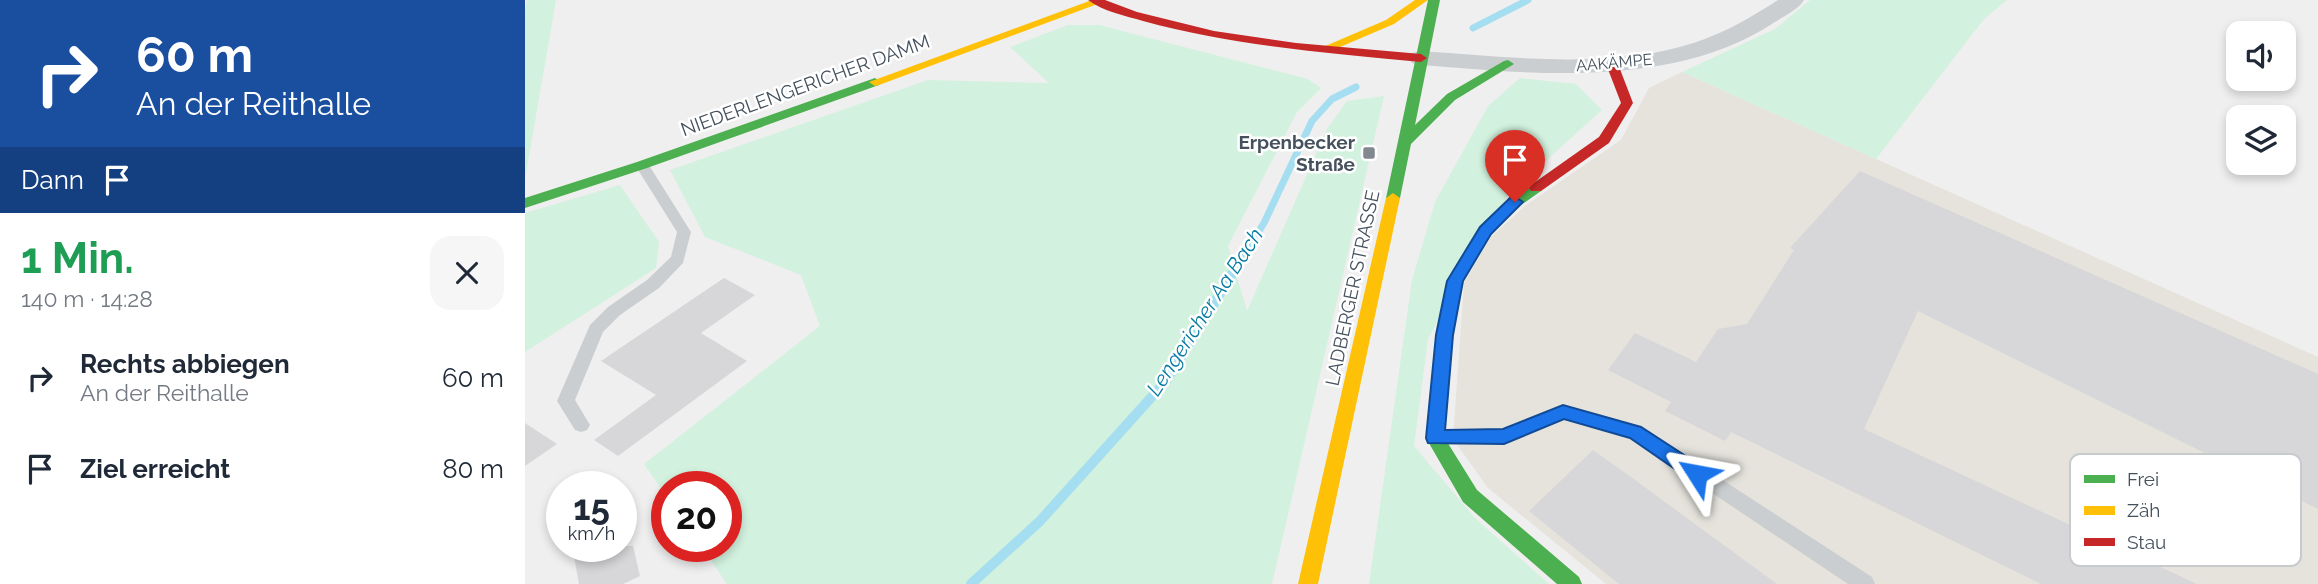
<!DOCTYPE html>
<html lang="de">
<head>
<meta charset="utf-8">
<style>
	body { margin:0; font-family:Raleway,sans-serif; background:#f6f6f7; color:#1f2937; height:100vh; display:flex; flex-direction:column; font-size:26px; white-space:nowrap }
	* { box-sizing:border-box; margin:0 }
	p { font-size:23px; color:#747a83 }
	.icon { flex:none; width:38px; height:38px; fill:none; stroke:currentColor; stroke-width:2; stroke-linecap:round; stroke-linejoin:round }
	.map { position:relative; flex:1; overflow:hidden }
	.panel { display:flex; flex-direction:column; background:#fff; width:525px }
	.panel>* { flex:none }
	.guide { background:#1a4fa0; color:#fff; overflow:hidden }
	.tools { position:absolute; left:1701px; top:21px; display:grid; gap:14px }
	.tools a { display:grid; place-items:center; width:70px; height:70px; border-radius:14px; background:#fff; box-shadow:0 4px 10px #0003; font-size:35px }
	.speed { position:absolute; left:21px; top:471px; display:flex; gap:14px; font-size:35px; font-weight:700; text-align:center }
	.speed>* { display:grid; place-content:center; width:91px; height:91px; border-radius:50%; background:#fff; box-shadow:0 4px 10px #0003; line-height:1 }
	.speed small { font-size:18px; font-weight:400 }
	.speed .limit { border:10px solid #d22; background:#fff; color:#111 }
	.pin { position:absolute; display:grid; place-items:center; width:60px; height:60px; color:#fff; margin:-72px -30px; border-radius:50% 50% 50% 0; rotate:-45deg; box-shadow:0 0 7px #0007 }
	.pin .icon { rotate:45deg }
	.me { position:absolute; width:77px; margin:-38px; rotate:304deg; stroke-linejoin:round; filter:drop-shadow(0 0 5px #0008) }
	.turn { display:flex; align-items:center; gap:24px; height:147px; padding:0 21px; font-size:32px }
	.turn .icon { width:91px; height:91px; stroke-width:2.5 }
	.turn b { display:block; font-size:49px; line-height:60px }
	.then { display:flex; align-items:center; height:66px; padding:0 21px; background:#0003; gap:14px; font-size:26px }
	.round { display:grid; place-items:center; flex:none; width:74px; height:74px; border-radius:21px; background:#f6f6f7 }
	.head { display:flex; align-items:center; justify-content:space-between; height:119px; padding:0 21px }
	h1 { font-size:42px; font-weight:700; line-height:52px; color:#1e9e55 }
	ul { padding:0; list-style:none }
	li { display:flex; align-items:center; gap:21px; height:91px; padding:0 21px }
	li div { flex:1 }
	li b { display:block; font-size:26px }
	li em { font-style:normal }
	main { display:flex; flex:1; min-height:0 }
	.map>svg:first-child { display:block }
</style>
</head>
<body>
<main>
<section class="panel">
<div class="guide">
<div class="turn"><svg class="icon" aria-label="right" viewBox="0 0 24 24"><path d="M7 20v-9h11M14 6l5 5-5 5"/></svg><div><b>60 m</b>An der Reithalle</div></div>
<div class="then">Dann<svg class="icon" aria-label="arrive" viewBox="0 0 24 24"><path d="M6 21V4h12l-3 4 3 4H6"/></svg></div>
</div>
<div class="head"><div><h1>1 Min.</h1><p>140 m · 14:28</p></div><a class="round"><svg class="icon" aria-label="close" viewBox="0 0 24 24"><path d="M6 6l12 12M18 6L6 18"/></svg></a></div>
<ul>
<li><svg class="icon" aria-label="right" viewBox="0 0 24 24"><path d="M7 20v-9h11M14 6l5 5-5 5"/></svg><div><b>Rechts abbiegen</b><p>An der Reithalle</p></div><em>60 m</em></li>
<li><svg class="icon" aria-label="arrive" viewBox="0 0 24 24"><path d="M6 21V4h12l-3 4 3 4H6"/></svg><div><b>Ziel erreicht</b></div><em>80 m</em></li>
</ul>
</section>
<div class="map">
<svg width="1793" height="584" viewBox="0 0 1793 584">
	<rect width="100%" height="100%" fill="#f0efef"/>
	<path fill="#e5e3dc" d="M 1157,72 L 1793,357 L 1793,584 L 1081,584 L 963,488 L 928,439 L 939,283 L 966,237 L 1001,205 L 1096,140 L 1124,88 Z"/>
	<path fill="#d2f1de" d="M 2,0 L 31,0 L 0,179 L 0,11 Z
		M 1285,0 L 1482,0 L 1459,19 L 1351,159 L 1157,72 L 1250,29 Z
		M 543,25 L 574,25 L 783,79 L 796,88 L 772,112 L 703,246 L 722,311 L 802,129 L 822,101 L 859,96 L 747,584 L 202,584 L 176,546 L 201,546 L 201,486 L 142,486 L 142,497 L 119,464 L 295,326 L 276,275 L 180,237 L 145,170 L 403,80 L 524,83 L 485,47 Z
		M 995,78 L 1051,84 L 1077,110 L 983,195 L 903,339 L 889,446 L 950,518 L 1024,584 L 844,584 L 887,280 L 910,202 L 963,106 Z
		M 95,185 L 134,242 L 131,268 L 0,352 L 0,213 Z"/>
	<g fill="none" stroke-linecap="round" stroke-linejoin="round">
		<path stroke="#a4def0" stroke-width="7" d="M 948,28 L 1003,0
			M 722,250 L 739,223 L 787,121 L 807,99 L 831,87"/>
		<path stroke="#a4def0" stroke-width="10" d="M 446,584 L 515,521 L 641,381 L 723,248"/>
	</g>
	<path fill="#d7d7d9" d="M 1335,171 L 1793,374 L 1793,509 L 1393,311 L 1339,429 L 1672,584 L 1516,584 L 1206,432 L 1200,441 L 1140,411 L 1146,402 L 1083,370 L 1110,333 L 1171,362 L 1193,329 L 1222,324 L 1269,250 L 1265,248 Z
		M 199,278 L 230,295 L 176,333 L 222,361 L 93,456 L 69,440 L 131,395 L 76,361 Z
		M 0,423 L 32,444 L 0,466 Z
		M 1068,450 L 1110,480 L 1252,584 L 1094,584 L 1004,511 Z
		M 47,546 L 108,546 L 115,576 L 98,584 L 54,584 Z"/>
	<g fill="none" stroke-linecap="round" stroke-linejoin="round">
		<path fill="#cbced0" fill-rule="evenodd" d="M 117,161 L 122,162 L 166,232 L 158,263 L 134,288 L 95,315 L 78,332 L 50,400 L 65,425 L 62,430 L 56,432 L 50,430 L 32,401 L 65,325 L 83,307 L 122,280 L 146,257 L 152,232 L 110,165 Z
			M 1038,405 L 1116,427 L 1347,577 L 1350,584 L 1323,584 L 1105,438 L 1039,419 L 979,444 L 912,445 L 906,443 L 903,438 L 906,433 L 912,431 L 978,430 Z"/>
		<path fill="#cbced0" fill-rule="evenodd" d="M 1253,0 L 1279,0 C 1273,10 1259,16 1250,22 C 1150,89 1009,74 896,65 L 887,63 L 884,58 L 887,53 L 896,51 C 984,57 1093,71 1177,40 C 1205,30 1228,16 1253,0 Z"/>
		<path fill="#4caf50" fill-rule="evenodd" d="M 903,0 L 915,0 L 890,125 L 922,94 L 979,61 L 983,60 L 989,64 L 930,100 L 886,144 L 875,198 L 868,203 L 861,198 Z
			M 350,78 L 356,82 L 354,85 L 122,168 L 0,208 L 0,198 L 112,162 Z
			M 1011,183 L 1016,185 L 1018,188 L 1016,191 L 996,205 L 965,234 L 938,281 L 928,335 L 919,437 L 952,490 L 1054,577 L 1057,584 L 1032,584 L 938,502 L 901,438 L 912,335 L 922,281 L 955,227 L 986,199 Z"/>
		<path fill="#ffc107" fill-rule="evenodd" d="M 567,0 L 578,2 L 354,85 L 350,86 L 344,82 Z
			M 890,0 L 903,0 L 869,24 L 808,50 L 800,50 L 798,47 L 861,20 Z
			M 868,193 L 875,198 L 793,584 L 773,584 L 861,198 Z"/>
		<path fill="#c62828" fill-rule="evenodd" d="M 563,0 L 580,0 L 612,12 L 689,31 L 771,43 L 896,54 L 902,58 L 896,62 C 803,53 709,46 618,21 C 601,16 577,11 563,0 Z
			M 1087,60 L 1093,64 L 1108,103 L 1084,143 L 1016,191 L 1006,191 L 1004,188 L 1006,185 L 1074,137 L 1096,103 L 1081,64 Z"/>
	</g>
	<path fill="#1a73e8" stroke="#114b97" stroke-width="2" d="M 990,197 L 998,202 L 966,234 L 938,281 L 928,335 L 920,430 L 978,429 L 1038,405 L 1116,427 L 1179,468 L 1182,474 L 1179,480 L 1172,482 L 1166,480 L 1105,438 L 1039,419 L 979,444 L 903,443 L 901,438 L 911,335 L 922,281 L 955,227 L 985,198 Z"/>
	<rect fill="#818890" stroke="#fff" stroke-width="2.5" x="837" y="146" width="14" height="14" rx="3.5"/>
	<g text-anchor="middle" stroke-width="5" stroke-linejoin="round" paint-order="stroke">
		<g font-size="16" fill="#45515d" stroke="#fff">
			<text transform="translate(1089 62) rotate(-5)" y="6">AAKÄMPE</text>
		</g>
		<g font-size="19" fill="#45515d" stroke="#fff">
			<text transform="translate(280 85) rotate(-20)" y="7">NIEDERLENGERICHER DAMM</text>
			<text transform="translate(827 288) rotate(-78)" y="7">LADBERGER STRASSE</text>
		</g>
		<g font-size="19" font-weight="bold" fill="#45515d" stroke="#fff" text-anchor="end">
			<text x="830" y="149">Erpenbecker<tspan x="830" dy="22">Straße</tspan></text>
		</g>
		<g font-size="21" font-style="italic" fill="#057ba2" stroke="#fff">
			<text transform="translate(680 312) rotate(-57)" y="7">Lengericher Aa Bach</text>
		</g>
	</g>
	<rect x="1545" y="454" width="231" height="112" rx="10" fill="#fff" stroke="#c7cbce" stroke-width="2"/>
	<rect x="1559" y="475" width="31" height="8" fill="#4caf50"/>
	<rect x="1559" y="506" width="31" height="9" fill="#ffc107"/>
	<rect x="1559" y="538" width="31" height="8" fill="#c62828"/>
	<g font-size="19" fill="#45515d">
		<text x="1602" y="486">Frei</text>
		<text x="1602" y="517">Zäh</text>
		<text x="1602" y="549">Stau</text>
	</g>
</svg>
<div class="tools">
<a><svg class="icon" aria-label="sound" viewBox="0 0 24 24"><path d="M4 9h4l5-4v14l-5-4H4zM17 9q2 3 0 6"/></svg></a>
<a><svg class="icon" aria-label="layers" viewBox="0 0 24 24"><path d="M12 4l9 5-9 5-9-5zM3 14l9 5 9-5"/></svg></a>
</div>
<div class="speed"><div>15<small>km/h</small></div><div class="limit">20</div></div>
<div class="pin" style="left:990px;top:202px;background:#d93025"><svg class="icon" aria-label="arrive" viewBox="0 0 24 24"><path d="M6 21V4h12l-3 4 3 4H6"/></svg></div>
<svg class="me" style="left:1172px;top:474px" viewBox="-20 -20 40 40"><path d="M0-17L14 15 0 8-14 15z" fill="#1a73e8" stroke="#fff" stroke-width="4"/></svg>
</div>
</main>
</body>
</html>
